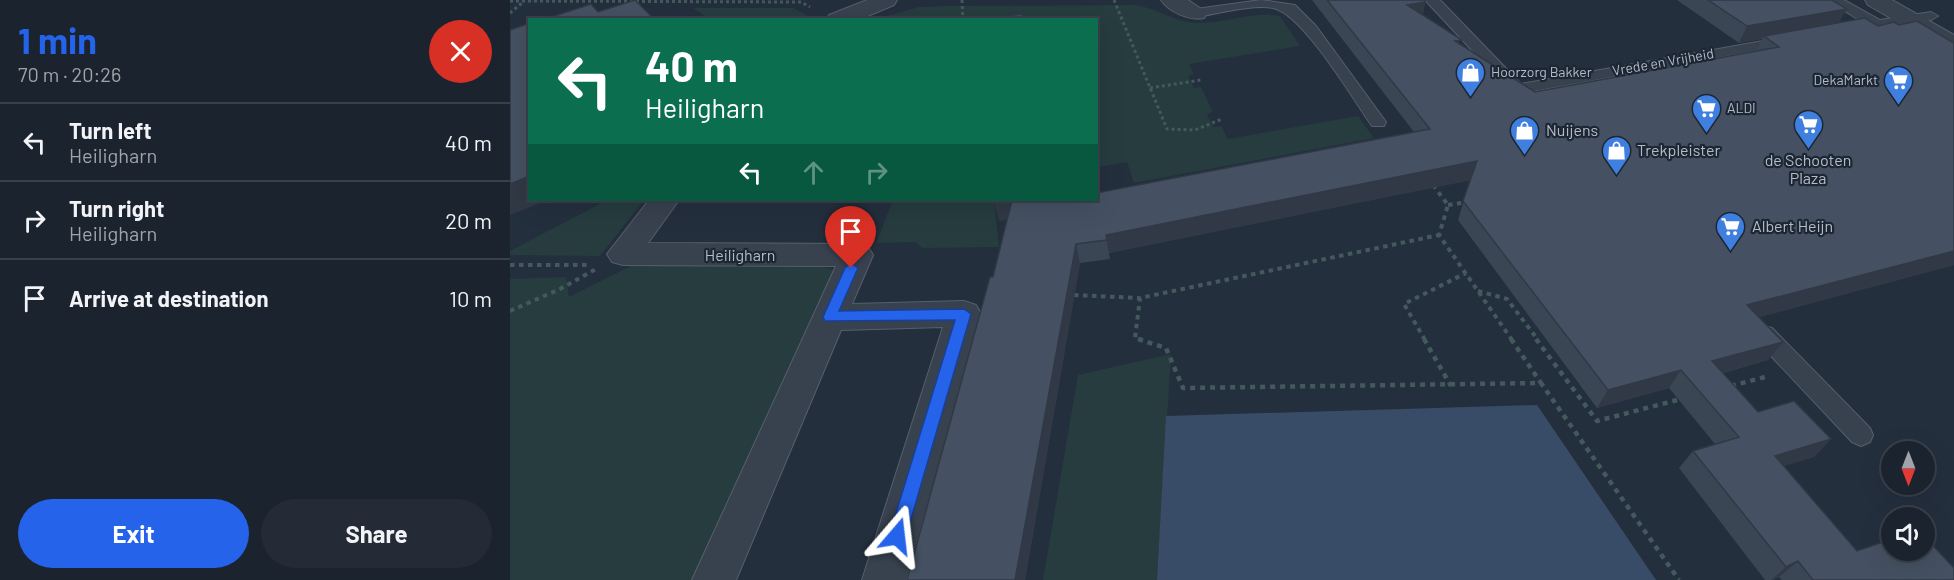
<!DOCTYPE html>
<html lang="en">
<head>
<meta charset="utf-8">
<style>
	body { margin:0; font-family:Barlow,sans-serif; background:#242b36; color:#f1f3f6; height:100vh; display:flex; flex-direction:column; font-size:22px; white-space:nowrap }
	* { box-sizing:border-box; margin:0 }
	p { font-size:20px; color:#a0a4aa }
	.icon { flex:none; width:33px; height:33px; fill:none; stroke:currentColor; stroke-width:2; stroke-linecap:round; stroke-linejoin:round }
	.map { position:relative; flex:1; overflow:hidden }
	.panel { display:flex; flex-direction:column; background:#1b232e; width:510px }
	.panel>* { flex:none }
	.guide { position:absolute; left:18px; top:18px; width:570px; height:183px; border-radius:0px; box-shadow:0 6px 24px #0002,0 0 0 2px #39404a; background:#0b6e4f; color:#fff; overflow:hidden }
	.needle { width:39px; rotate:180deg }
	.controls { position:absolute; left:1371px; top:441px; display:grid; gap:12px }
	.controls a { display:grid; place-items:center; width:54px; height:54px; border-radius:50%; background:#1b232e; box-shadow:0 6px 24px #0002,0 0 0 2px #39404a; font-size:30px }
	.pin { position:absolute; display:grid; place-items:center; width:51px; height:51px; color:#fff; margin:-62px -26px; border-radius:50% 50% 50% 0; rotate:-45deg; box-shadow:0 0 6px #0007 }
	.pin .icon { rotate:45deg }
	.me { position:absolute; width:66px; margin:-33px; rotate:17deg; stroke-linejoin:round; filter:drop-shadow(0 0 4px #0008) }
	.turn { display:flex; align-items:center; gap:21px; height:126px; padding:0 18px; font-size:27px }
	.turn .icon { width:78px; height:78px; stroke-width:2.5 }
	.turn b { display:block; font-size:42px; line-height:51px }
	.lanes { display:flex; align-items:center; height:57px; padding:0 18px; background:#0003; justify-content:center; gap:30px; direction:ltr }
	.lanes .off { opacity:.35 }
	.round { display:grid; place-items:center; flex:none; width:63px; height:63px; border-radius:32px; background:#242b36 }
	.headline { display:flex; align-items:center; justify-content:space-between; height:102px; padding:0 18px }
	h1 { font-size:36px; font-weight:700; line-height:45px; color:#2563eb }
	.action { display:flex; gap:12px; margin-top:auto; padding:12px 18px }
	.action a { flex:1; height:69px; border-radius:36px; background:#2563eb; color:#fff; font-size:24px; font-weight:700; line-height:69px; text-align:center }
	.action a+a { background:#242b36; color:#f1f3f6 }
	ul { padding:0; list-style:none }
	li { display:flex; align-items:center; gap:18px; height:78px; padding:0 18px; border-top:2px solid #39404a }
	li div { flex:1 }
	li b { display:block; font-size:22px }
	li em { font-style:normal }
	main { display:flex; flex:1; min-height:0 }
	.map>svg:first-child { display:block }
</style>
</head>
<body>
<main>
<section class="panel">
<div class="headline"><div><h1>1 min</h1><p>70 m · 20:26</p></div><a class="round" style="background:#d93025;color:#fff"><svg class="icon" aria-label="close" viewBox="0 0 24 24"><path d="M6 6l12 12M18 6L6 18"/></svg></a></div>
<ul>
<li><svg class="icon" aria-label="left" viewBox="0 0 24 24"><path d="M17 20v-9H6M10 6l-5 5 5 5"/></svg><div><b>Turn left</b><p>Heiligharn</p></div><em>40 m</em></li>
<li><svg class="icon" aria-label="right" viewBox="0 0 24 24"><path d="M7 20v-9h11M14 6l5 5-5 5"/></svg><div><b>Turn right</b><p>Heiligharn</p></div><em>20 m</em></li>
<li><svg class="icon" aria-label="arrive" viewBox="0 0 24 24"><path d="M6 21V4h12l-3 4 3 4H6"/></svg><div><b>Arrive at destination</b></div><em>10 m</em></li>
</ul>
<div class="action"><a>Exit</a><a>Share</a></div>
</section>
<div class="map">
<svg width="1444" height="580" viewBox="0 0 1444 580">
	<rect width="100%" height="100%" fill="#242f3e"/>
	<path fill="#263c3f" d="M 625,5 C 647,8 664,22 687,23 C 715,24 742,11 770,16 L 790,46 L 679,64 L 684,74 L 678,76 L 684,88 L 691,87 L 703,112 L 697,114 L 703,127 L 711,126 L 718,139 L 848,116 L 864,138 L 624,183 L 617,162 L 587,167 L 586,20 L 363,20 L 409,7 L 435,6 Z
		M 183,8 L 283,8 L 304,19 L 199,19 Z
		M 97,200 L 134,200 L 90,256 L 0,255 L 0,251 Z
		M 383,200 L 484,200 L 489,247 L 412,248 L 405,242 L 366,243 Z
		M 139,257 L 301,263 L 323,270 L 328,278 L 185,580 L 0,580 L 0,279 L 56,277 L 59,297 Z
		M 661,354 L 647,580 L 533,580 L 568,375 Z"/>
	<path fill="#394c67" d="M 1027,405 L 1146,580 L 647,580 L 656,416 Z"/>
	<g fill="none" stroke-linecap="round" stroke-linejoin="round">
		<defs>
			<path id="service" d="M 751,0 L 785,5 L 806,26 L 876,122 L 874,126 L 862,126 C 843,99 793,14 763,8 C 744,4 706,14 686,17 L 679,13 L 686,9 Z
				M 915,0 L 930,0 L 1011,84 L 1276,37 L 1283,41 L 1276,45 L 1007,94 L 1001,92 Z
				M 1317,0 L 1334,0 L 1370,20 L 1421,12 L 1428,16 L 1421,20 L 1339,34 L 1332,30 L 1334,27 L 1354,23 Z
				M 1254,326 L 1262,328 L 1360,428 L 1363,435 L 1360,442 L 1351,446 L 1342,442 L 1246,340 L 1243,334 L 1246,328 Z"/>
			<path id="minor" d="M 357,0 L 387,0 L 384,5 L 348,20 L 316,20 L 319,15 Z
				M 651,0 L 678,0 L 697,13 L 694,18 C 680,21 659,12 651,0 Z
				M 139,200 L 169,200 L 138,243 L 347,244 L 358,247 L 363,255 L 342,304 L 454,301 L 466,305 L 471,314 L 396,580 L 352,580 L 433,327 L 331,330 L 226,580 L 182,580 L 326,266 L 113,265 L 102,262 L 97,254 Z"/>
			<path id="tertiary" d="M 1355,0 L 1382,0 L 1444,35 L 1444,52 L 1436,50 L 1358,5 Z"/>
		</defs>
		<use href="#service" stroke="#565f6c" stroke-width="2"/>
		<use href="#minor" stroke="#565f6c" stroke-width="2"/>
		<use href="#tertiary" stroke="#565f6c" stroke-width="2"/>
		<path stroke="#44595c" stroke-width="3" stroke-dasharray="3 3" stroke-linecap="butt" d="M 452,0 L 453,20
			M 604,0 L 657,129 L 685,130 L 712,119
			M 0,1 L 291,2 L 300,7
			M 0,13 L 13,2
			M 640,88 L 691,80"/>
		<path stroke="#44595c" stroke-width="4" stroke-dasharray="4.5 4.5" stroke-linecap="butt" d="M 923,185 L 938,205 L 929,235 L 1002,340
			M 938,205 L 958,202
			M 0,265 L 81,265
			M 968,291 L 997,299 L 1028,340
			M 564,295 L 629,298
			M 0,311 L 50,289 L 86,269
			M 633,340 L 625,338 L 630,298 L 929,235
			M 915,340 L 894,304 L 956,273"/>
		<path stroke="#44595c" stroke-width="4.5" stroke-dasharray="5 5" stroke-linecap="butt" d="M 628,339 L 656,348 L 673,388 L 1031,383 L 1169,580
			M 914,339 L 941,386
			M 1001,339 L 1031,383
			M 1026,339 L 1087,421 L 1171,399
			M 1221,386 L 1255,377"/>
		<use href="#service" fill="#38414e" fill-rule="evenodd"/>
		<use href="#minor" fill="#38414e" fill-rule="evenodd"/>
		<use href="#tertiary" fill="#38414e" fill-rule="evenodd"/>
	</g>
	<path fill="#3b4654" d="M 802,0 L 915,0 L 915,2 L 913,15 L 951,44 L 1025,92 L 1246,51 L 1252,39 L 1229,43 L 1167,0 L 1322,0 L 1328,23 L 1368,26 L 1389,25 L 1444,43 L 1444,265 L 1249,317 L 1258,360 L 1213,373 L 1248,412 L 1321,439 L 1304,457 L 1273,466 L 1347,551 L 1444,580 L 1272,580 L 1269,577 L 1263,580 L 1255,580 L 1169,468 L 1183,451 L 1205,444 L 1159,388 L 1087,408 L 948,220 L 960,180 L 599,253 L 600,259 L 570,263 L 515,580 L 397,580 L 483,277 L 497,219 L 489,221 L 904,132 Z"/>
	<path fill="#303945" d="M 915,2 L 912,19 L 897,5 Z
		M 1337,9 L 1327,26 L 1254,36 L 1252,39 L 1229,43 L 1237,26 Z
		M 967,161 L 962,180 L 599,253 L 596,235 Z
		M 20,176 L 20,200 L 38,200 L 0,215 L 0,184 Z
		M 497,200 L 503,200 L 507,217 L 489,221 L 484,202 Z
		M 566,244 L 570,263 L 515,580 L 505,580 Z
		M 1444,251 L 1444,265 L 1224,324 L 1237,305 Z
		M 1273,342 L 1258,360 L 1189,379 L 1202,361 Z
		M 1171,370 L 1159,388 L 1087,408 L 1098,390 Z
		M 1321,439 L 1304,457 L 1248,474 L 1265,456 Z
		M 1288,561 L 1269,577 L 1263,580 L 1261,580 L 1276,567 Z"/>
	<path fill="#455162" stroke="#303945" stroke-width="1.5" d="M 125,0 L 145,20 L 32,20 L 81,4 L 88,12 Z
		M 817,0 L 915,0 L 915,2 L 897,5 L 952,40 L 945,41 L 1025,92 L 1269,47 L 1254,36 L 1355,18 L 1368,26 L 1384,22 L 1389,25 L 1407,21 L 1444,43 L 1444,251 L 1237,305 L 1273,342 L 1202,361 L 1248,412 L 1284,401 L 1321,439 L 1265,456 L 1347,551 L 1382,539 L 1382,550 L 1414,550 L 1414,536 L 1444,568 L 1444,580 L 1303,580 L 1288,561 L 1276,567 L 1183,451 L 1229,437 L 1171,370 L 1098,390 L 953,201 L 967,161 L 596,235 L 597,240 L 566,244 L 505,580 L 397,580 L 480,277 L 483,277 L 502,200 L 586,200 L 586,193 L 920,129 Z
		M 1198,0 L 1322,0 L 1337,9 L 1237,26 Z
		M 512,14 L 513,20 L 473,20 Z
		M 20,23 L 20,176 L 0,184 L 0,30 Z
		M 484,200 L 497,200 L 484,202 Z"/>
	<path fill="#2563eb" stroke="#184099" stroke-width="1.5" d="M 341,263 L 348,268 L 329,311 L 454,309 L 461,314 L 396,536 L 394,542 L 387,544 L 381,542 L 379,536 L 445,320 L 315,321 L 313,317 L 335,268 Z"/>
	<defs>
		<symbol id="shop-pin" viewBox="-11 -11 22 30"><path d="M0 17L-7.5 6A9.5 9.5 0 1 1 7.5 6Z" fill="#3f7fe0" stroke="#1d2633"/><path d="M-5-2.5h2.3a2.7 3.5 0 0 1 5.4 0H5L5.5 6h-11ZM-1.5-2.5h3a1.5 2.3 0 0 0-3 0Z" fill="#fff"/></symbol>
		<symbol id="supermarket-pin" viewBox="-11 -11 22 30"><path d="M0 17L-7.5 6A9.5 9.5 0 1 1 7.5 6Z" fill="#3f7fe0" stroke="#1d2633"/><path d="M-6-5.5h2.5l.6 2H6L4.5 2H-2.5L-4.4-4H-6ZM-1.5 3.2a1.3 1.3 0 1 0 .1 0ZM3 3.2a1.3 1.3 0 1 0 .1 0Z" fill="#fff"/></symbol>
	</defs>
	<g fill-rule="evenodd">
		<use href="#shop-pin" x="944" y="56" width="33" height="45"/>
		<use href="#supermarket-pin" x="1372" y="64" width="33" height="45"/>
		<use href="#supermarket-pin" x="1180" y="92" width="33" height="45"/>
		<use href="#supermarket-pin" x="1282" y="108" width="33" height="45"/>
		<use href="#shop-pin" x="998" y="114" width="33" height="45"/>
		<use href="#shop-pin" x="1090" y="134" width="33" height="45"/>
		<use href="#supermarket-pin" x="1204" y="210" width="33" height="45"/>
	</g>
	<g text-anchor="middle" stroke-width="4.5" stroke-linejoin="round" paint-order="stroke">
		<g font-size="14" fill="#b4bcc9" stroke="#1d2633">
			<text transform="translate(1153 62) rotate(-10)" y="5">Vrede en Vrijheid</text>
		</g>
		<g font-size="14" fill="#b4bcc9" stroke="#1d2633" text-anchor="start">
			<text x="981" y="77">Hoorzorg Bakker</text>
			<text x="1368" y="85" text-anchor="end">DekaMarkt</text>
			<text x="1217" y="113">ALDI</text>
		</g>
		<g font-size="16" fill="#b4bcc9" stroke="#1d2633" text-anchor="start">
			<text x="1036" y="136">Nuijens</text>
			<text x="1127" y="156">Trekpleister</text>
			<text x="1298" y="166" text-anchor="middle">de Schooten<tspan x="1298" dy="18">Plaza</tspan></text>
			<text x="1242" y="232">Albert Heijn</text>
		</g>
		<g font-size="16" fill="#b4bcc9" stroke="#1d2633">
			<text x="230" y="261">Heiligharn</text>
		</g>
	</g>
</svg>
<div class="controls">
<a><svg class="needle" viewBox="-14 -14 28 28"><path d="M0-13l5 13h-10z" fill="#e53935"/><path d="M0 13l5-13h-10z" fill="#a0a4aa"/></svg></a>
<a><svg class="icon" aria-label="sound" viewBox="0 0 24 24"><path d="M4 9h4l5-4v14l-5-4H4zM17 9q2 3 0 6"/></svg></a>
</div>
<div class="pin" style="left:341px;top:268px;background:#d93025"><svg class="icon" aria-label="arrive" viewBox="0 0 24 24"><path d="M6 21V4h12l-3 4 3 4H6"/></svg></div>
<svg class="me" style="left:387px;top:536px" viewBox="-20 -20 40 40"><path d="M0-17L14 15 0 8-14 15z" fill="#2563eb" stroke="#fff" stroke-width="4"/></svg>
<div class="guide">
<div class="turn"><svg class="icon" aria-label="left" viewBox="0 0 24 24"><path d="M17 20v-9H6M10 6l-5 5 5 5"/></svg><div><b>40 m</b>Heiligharn</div></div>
<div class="lanes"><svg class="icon" aria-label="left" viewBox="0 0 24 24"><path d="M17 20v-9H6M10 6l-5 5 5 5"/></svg><svg class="icon off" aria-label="ahead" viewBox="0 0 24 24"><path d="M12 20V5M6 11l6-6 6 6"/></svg><svg class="icon off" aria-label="right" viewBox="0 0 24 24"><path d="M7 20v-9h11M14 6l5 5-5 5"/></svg></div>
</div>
</div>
</main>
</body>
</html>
